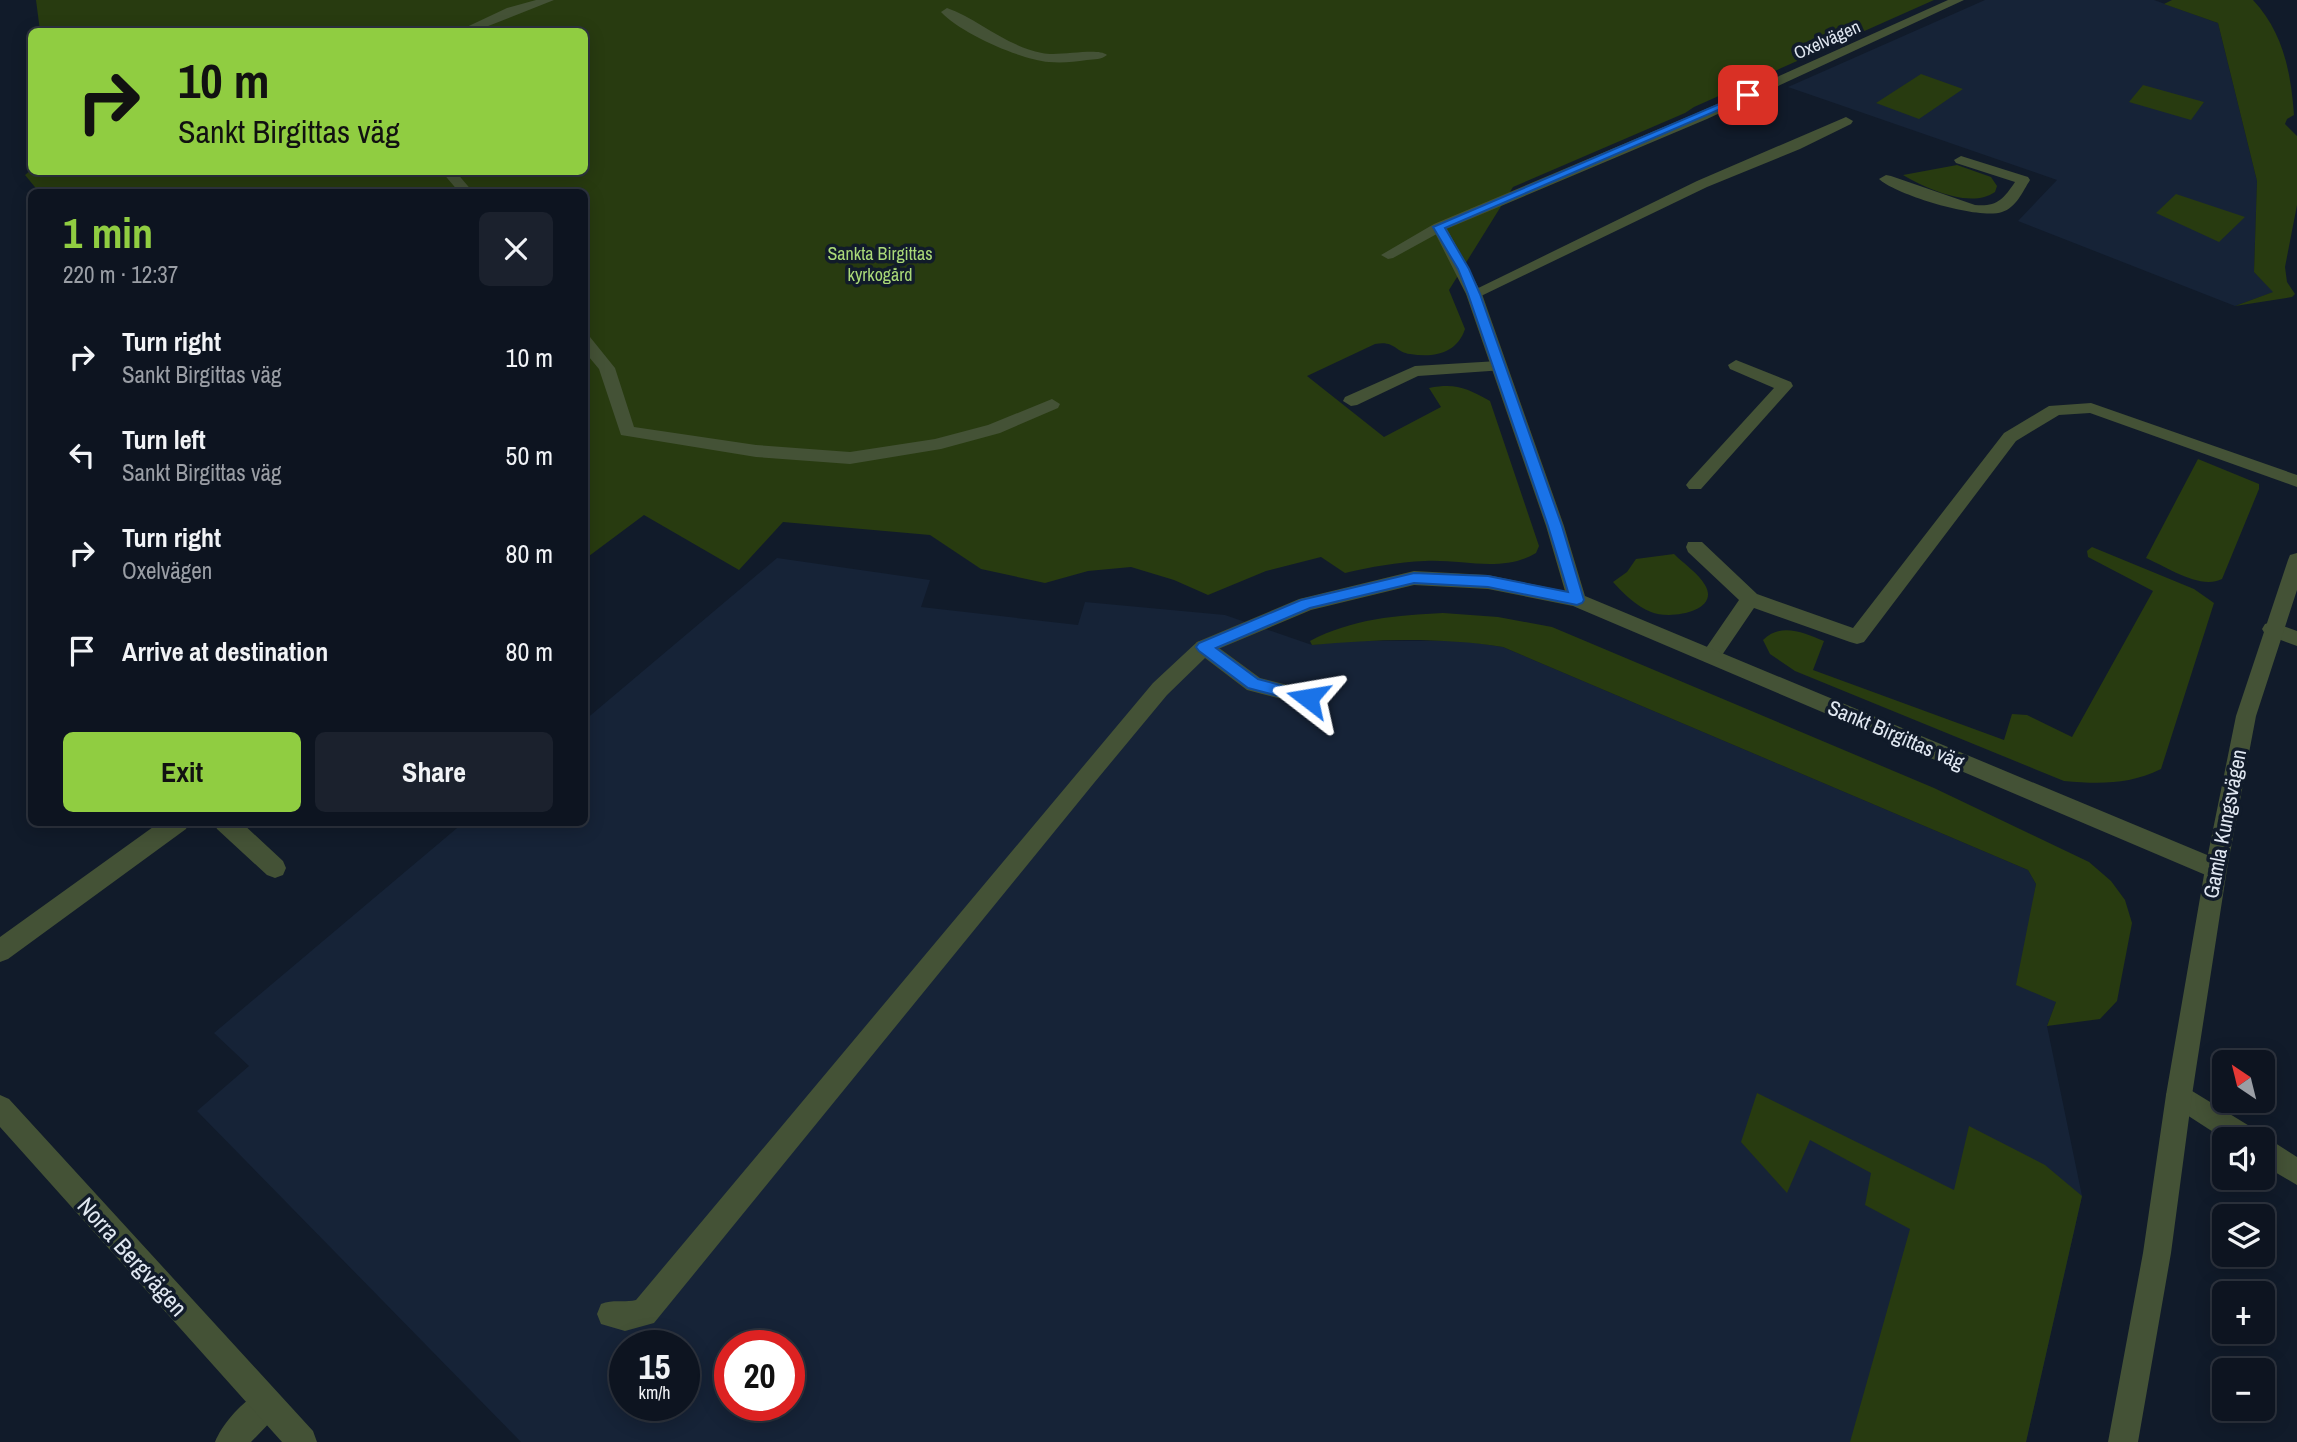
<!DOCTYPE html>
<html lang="en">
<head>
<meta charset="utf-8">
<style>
	body { margin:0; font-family:"Archivo Narrow",sans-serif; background:#1b212d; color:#f1f3f6; height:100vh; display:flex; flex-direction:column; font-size:26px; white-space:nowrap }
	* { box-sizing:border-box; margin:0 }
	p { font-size:23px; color:#9a9ea5 }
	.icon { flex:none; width:38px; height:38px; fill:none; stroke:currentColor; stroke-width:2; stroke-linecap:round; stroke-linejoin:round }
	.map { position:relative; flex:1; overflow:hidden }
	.side { position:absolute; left:28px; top:189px; width:560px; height:637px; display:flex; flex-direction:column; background:#0d1420; border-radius:10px; box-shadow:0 4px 18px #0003,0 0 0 2px #2d333e }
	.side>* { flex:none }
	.banner { position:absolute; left:28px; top:28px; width:560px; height:147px; border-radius:10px; box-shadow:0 4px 18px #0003,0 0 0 2px #2d333e; background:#90cd41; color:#111; overflow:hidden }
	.needle { width:46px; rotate:325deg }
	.fabs { position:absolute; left:2212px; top:1050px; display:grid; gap:14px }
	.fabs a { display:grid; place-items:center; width:63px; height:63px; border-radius:10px; background:#0d1420; box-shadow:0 4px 18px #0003,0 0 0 2px #2d333e; font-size:35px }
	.speed { position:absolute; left:609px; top:1330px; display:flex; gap:14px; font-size:35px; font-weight:700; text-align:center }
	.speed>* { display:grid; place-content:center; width:91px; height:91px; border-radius:50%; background:#0d1420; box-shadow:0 4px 18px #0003,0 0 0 2px #2d333e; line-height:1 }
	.speed small { font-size:18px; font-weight:400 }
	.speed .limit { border:10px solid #d22; background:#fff; color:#111 }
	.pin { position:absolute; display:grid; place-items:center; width:60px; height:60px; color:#fff; margin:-30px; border-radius:14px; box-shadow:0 4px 10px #0006 }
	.me { position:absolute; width:77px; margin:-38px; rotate:284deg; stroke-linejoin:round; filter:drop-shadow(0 0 5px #0008) }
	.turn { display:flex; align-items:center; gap:24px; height:147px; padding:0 35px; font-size:32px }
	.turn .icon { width:91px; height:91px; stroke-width:2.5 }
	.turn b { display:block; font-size:49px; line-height:60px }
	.round { display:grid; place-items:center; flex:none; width:74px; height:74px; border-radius:10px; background:#1b212d }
	.headline { display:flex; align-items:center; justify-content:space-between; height:119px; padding:0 35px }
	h1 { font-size:42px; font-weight:700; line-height:52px; color:#90cd41 }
	.action { display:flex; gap:14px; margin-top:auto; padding:14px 35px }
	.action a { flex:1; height:80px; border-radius:10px; background:#90cd41; color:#111; font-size:28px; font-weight:700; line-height:80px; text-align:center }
	.action a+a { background:#1b212d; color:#f1f3f6 }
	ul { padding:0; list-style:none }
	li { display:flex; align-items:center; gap:21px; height:98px; padding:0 35px }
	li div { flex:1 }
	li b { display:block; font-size:26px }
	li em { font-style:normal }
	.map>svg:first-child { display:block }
</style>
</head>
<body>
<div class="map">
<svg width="2297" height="1442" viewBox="0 0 2297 1442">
	<rect width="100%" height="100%" fill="#111b2a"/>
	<path fill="#162337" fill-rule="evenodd" d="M 1985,0 L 2154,0 L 2218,23 L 2257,181 L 2254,272 L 2274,292 L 2235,306 L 2018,221 L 2057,180 L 1788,87 Z
		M 777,558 L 930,580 L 921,607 L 1078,625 L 1085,602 L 1225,615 L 1312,645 L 1344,641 L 1464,641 L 1503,647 L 2028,870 L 2036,884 L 2031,915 L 2056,1002 L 2047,1026 L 2082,1196 L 2026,1442 L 521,1442 L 197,1111 L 249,1066 L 214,1033 L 463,823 L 584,822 L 585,720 ZM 625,1346 L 684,1346 L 684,1405 L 625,1405 ZM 730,1346 L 789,1346 L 789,1405 L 730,1405 Z"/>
	<path fill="#283b10" d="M 36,0 L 1934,0 L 1694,107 L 1685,113 L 1513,187 L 1449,290 L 1465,329 C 1457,353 1435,358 1410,354 C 1395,352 1395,340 1375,344 L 1307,376 L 1384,437 L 1441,407 L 1429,388 C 1456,383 1466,388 1490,401 L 1539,546 L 1536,553 C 1502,573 1463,559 1425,561 C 1397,562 1371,567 1345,573 L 1321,557 L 1266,571 L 1208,595 L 1174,580 L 1131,567 L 1088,571 L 1045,583 L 981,569 L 930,535 L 783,522 L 739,570 L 644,515 L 585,559 L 584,192 L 39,192 L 25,175 L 31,170 L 584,172 L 584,32 L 40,31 Z
		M 2172,0 L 2253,0 C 2283,32 2291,72 2294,115 L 2287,119 L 2285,124 L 2297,136 L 2297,205 L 2285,267 L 2287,282 L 2295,294 L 2292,297 L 2235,306 L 2273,292 L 2254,272 L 2257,181 L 2218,23 L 2164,4 Z
		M 1921,74 L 1963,89 L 1919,119 L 1876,103 Z
		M 2143,85 L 2204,102 L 2191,120 L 2129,102 Z
		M 1957,165 L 1991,177 L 1997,186 L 1995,192 C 1971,209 1927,189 1903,175 Z
		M 2176,194 L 2245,217 L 2219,242 L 2156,213 Z
		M 2198,459 L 2259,484 L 2259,489 L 2222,579 C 2200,590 2167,567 2146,558 Z
		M 2092,547 L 2194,589 L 2214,603 L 2161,769 C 2128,785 2099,784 2064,781 L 1795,671 L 1770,654 L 1763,640 C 1781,622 1804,633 1824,641 L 1813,670 L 2004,740 L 2012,714 L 2027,715 L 2072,737 L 2153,591 L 2088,557 L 2087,551 Z
		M 1674,554 C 1683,563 1698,573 1705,585 C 1721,612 1669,620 1651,612 C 1636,606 1624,594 1613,582 L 1627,572 L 1636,559 Z
		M 1443,613 L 1498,617 L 1552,627 L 1934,788 L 2089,862 L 2111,881 L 2125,900 L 2132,923 L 2117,1001 L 2100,1019 L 2047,1026 L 2056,1002 L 2016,985 L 2036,884 L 2028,870 L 1503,647 C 1441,637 1375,639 1312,645 L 1310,641 C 1351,619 1398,615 1443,613 Z
		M 1757,1093 L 1954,1190 L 1969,1126 L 2045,1165 L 2082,1196 L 2026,1442 L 1850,1442 L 1910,1229 L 1865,1205 L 1871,1173 L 1810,1140 L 1787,1193 L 1741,1142 Z"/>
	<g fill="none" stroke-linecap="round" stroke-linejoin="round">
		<path fill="#445236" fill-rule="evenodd" d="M 536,0 L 554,0 L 473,32 L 456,32 L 507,8 Z
			M 1948,0 L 1964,0 L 1707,119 L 1444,230 L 1393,258 L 1388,259 L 1381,255 L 1434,224 L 1697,113 Z
			M 947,8 C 978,19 1006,46 1042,53 C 1059,57 1097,47 1107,55 C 1101,60 1095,59 1087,60 C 1074,62 1062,63 1049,62 C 1019,59 962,34 941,12 Z
			M 1846,117 L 1853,121 L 1851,124 L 1800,149 L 1707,187 L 1479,297 L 1469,297 L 1466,294 L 1697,181 Z
			M 1961,156 L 2028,177 L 2030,180 C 2023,191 2016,208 2002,212 C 1979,220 1896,195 1879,179 L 1886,175 L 1891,176 L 1975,205 C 1996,207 2003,200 2015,182 L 1956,163 L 1954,160 Z
			M 442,172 L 456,172 L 473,192 L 459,192 Z
			M 584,335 L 590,337 L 615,368 L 634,427 L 756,445 L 850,452 L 935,439 L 988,425 L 1052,399 L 1060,404 L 1058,408 L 1000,433 L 941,449 L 850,464 L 756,457 L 621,435 L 599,369 L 584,351 Z
			M 1736,360 L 1791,382 L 1793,386 L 1701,489 L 1689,489 L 1686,485 L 1689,481 L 1774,388 L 1730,369 L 1728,365 Z
			M 1498,361 L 1504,362 L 1506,366 L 1504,370 L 1418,376 L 1357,405 L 1351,406 L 1343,401 L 1345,397 L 1415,366 Z
			M 2091,403 L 2297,475 L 2297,487 L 2090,413 L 2059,415 L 2016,441 L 1864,642 L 1857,644 L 1850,642 L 1754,608 L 1718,661 L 1711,664 L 1704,661 L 1701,656 L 1704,651 L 1739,600 L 1688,552 L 1686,547 L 1688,542 L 1702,542 L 1757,594 L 1853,628 L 2004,433 L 2049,406 Z
			M 2272,622 L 2297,631 L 2297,646 L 2265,634 L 2262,629 L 2265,624 Z
			M 1204,640 L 1211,642 L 1260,678 L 1315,692 L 1318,698 L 1315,704 L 1308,706 L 1247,690 L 1205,658 L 1167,695 L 1094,783 L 654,1323 L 625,1331 L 601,1324 L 597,1314 L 601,1304 C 613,1299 623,1303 636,1300 L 1153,683 L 1197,642 Z
			M 160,822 L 189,822 L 186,829 L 8,959 L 0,962 L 0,937 Z
			M 214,822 L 241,822 L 283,861 L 286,868 L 283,875 L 275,878 L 267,875 L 217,829 Z
			M 2179,1083 L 2256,1130 L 2260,1138 L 2272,1141 L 2297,1157 L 2297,1185 L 2263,1165 L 2263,1139 L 2224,1139 L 2170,1104 L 2166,1095 L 2170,1086 Z"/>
		<path fill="#445236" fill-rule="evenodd" d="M 1439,223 L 1446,227 L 1482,294 L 1564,526 L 1585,596 L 2224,862 L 2227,869 L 2224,876 L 2216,879 L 2208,876 L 1573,606 L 1488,589 L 1414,585 L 1311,610 L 1211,652 L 1204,654 L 1197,652 L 1194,647 L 1197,642 L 1299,599 L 1414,571 L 1488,575 L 1565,591 L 1546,526 L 1466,294 L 1432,227 Z
			M 266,1389 L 277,1393 L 281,1404 L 277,1415 L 251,1442 L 215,1442 C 223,1422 246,1397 266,1389 Z"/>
		<path fill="#445236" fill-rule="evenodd" d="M 2297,553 L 2297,590 L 2256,716 L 2227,869 L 2192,1095 L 2171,1253 L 2138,1442 L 2108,1442 L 2143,1253 L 2166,1095 L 2205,869 L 2236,716 L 2288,560 L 2290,555 Z
			M 0,1095 L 9,1099 L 313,1431 L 317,1442 L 282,1442 L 0,1127 Z"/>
	</g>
	<path fill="#1a73e8" stroke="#114b97" stroke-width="2" d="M 1745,93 L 1753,95 L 1445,228 L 1469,269 L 1480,294 L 1562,526 L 1584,600 L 1582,603 L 1577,605 L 1488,587 L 1414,583 L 1310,608 L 1216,648 L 1258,679 L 1314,694 L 1316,698 L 1308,704 L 1248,688 L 1199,651 L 1196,647 L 1199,643 L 1301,600 L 1414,573 L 1488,576 L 1568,592 L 1548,526 L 1468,294 L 1458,269 L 1433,227 Z"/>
	<g text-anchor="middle" stroke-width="7" stroke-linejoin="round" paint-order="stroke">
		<g font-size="18" fill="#e0e7f1" stroke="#111b2a">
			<text transform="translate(1827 40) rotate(-24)" y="6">Oxelvägen</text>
		</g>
		<g font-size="18" fill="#aad978" stroke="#111b2a">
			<text x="880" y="260">Sankta Birgittas<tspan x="880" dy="21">kyrkogård</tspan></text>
		</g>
		<g font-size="21" fill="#e0e7f1" stroke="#111b2a">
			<text transform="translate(1896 735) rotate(23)" y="7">Sankt Birgittas väg</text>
			<text transform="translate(2225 824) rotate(-79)" y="7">Gamla Kungsvägen</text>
		</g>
		<g font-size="24" fill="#e0e7f1" stroke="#111b2a">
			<text transform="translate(132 1257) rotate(48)" y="8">Norra Bergvägen</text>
		</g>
	</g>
</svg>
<div class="fabs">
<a><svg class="needle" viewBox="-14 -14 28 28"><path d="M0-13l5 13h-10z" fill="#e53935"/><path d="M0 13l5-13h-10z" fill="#9a9ea5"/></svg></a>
<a><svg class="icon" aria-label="sound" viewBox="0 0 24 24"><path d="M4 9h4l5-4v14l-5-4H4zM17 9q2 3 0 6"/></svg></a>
<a><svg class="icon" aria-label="layers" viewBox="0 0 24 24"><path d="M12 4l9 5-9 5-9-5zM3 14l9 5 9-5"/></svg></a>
<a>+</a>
<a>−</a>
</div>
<div class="speed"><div>15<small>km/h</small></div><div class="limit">20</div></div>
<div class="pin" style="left:1748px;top:95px;background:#d93025"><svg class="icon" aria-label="arrive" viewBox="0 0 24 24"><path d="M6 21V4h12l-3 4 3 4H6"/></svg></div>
<svg class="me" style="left:1308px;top:698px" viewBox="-20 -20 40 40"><path d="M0-17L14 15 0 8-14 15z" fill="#1a73e8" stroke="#fff" stroke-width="4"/></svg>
<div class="banner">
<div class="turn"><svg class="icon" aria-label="right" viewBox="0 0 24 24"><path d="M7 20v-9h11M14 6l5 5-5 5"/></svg><div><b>10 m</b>Sankt Birgittas väg</div></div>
</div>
<section class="side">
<div class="headline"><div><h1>1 min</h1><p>220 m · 12:37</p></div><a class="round"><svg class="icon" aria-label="close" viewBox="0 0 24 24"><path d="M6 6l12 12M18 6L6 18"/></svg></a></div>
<ul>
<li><svg class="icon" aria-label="right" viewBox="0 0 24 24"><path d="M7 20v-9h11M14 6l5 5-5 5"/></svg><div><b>Turn right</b><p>Sankt Birgittas väg</p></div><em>10 m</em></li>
<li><svg class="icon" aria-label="left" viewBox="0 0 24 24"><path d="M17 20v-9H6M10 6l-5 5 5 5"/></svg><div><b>Turn left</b><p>Sankt Birgittas väg</p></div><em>50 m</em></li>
<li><svg class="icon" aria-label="right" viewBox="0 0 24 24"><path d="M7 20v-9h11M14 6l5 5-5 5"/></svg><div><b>Turn right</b><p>Oxelvägen</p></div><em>80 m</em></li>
<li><svg class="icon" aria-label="arrive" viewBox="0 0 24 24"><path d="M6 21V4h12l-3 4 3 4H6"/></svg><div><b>Arrive at destination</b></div><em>80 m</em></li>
</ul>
<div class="action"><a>Exit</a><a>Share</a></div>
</section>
</div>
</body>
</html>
